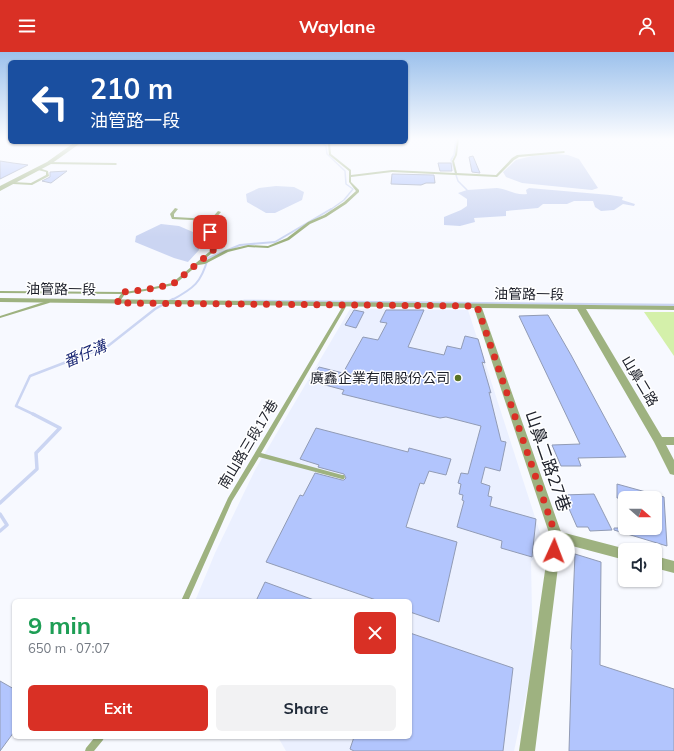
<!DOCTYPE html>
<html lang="en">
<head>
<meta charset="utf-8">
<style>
	body { margin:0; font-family:Mulish,"Noto Sans TC",sans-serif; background:#f2f2f3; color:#1f2937; height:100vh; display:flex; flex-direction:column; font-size:15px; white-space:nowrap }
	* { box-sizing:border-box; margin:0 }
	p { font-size:13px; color:#747a83 }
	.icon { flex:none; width:22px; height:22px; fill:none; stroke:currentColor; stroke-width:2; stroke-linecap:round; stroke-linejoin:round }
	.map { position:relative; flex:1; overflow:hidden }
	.panel { position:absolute; left:12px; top:547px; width:400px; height:140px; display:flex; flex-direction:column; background:#fff; border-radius:6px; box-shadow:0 1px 3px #0004 }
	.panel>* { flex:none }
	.guide { position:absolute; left:8px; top:8px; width:400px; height:84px; border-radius:6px; box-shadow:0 1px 3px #0004; background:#1a4fa0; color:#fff; overflow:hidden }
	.needle { width:26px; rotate:110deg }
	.fabs { position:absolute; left:618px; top:439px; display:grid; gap:8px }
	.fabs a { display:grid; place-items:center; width:44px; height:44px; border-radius:6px; background:#fff; box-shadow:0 1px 3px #0004; font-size:20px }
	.pin { position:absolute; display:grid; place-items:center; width:34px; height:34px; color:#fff; margin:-17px; border-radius:8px; box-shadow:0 2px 6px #0006 }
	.me { position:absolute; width:44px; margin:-22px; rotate:2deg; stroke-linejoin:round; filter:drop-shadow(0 0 3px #0008) }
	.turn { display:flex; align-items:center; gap:14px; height:84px; padding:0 16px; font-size:18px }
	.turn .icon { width:52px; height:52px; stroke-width:2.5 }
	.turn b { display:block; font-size:28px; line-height:34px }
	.round { display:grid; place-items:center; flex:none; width:42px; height:42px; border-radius:6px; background:#f2f2f3 }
	.headline { display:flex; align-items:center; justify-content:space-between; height:68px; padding:0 16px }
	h1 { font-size:24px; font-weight:700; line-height:30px; color:#1e9e55 }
	.button { display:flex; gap:8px; margin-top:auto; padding:8px 16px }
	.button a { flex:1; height:46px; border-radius:6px; background:#d93025; color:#fff; font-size:16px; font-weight:700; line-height:46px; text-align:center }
	.button a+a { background:#f2f2f3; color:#1f2937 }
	header { display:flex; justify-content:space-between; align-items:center; height:52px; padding:0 16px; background:#d93025; color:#fff; font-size:18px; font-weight:700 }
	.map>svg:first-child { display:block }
</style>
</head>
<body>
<header><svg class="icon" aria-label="menu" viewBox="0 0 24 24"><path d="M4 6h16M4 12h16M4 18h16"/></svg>Waylane<svg class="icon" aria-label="person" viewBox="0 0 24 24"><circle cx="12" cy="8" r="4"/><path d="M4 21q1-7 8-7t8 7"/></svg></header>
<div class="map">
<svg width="674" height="699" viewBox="0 0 674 699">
	<rect width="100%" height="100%" fill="#f7f9ff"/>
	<path fill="#ebf0ff" d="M 350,257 L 468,258 L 544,493 L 531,510 L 533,611 L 514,699 L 286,699 L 278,685 L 410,685 L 410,549 L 195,549 L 215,501 L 255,418 Z"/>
	<path fill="#d4f0aa" d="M 644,260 L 674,260 L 674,304 Z"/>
	<path fill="#cbd5f2" d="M 555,102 L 568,103 L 579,107 L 598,136 L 592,138 L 522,131 L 506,125 L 503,120 L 516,108 L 532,104 Z
		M 276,134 L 294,135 L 304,140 L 302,148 L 275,161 L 266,161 L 247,150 L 246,142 L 259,136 Z
		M 497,136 C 507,137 517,144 527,142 L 526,138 L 529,136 L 610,143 L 623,145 L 622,148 L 635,152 L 634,154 L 623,152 L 614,158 L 601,159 L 595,155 L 593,149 L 574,149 L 567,152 L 543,152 L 538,156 L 506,159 L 506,164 L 474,166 L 475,170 L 460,174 L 444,173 L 444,165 L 461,158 L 467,154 L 467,147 L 458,141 L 467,138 Z
		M 161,172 L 179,174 L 207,186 L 209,190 L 199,192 L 199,198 L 188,210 L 174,206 L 135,190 L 136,184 Z"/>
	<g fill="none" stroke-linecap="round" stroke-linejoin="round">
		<path stroke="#cbd5f2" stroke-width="1.5" d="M 456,87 L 454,103 L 451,108 L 458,129 L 467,138
			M 321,90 L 326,94 L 327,102 L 345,119 L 346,132 L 353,137 L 344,148 L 330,158"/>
		<path stroke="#cbd5f2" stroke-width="2" d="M 172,248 C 194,236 201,231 208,206 L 240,193 L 275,190 L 331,157"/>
		<path stroke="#cbd5f2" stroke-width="2.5" d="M 244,249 L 674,253
			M 35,363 L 16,354 L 30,324 L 108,294 L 155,257 L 173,247"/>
		<path stroke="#cbd5f2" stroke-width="3.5" d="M 0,451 L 37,417 L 36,401 L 60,376 L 33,362
			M 0,462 L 7,473 L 0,479"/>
	</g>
	<path fill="#b2c5fd" stroke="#919bb5" d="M 473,104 L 480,121 L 472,120 L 469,105 Z
		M 0,109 L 13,111 L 28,113 L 0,127 Z
		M 438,111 L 451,111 L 452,119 L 440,119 Z
		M 67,119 L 51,131 L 42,129 L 50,125 L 50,120 Z
		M 392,122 L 434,123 L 435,131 L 426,131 L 421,133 L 391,132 Z
		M 354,258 L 364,260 L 356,276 L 345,273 Z
		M 386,258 L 424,258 L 408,295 L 444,303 L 447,294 L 461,297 L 465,284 L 478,287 L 485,311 L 482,310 L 491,341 L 489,340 L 501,389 L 506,390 L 500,419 L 485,415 L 481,431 L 490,434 L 488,444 L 492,445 L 490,454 L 536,467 L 532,505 L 501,496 L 502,489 L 457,475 L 464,449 L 462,448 L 463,443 L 459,442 L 461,432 L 458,431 L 461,421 L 468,422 L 481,374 L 446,365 L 440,366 L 342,342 L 344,338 L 310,329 L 319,315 L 343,321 L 363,285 L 378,288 L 387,271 L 380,270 Z
		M 548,263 L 571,303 L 626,405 L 578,406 L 581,414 L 561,414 L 552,393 L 580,392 L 519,264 Z
		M 316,376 L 408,400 L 409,396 L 451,407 L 446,423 L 429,419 L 424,432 L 420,431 L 418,437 L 406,475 L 457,490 L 439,570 L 410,560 L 410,549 L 379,549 L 266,510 L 300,443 L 303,444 L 315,421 L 342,428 L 344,428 L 346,426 L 344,422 L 318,415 L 319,413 L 300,407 Z
		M 617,432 L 664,445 L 667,494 L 614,478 L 614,476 L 655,476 L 655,446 L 617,446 Z
		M 594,442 L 612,478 L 590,479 L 588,475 L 577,475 L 563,443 Z
		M 575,502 L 601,510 L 600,613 L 674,637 L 674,699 L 569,699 L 572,598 L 571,597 Z
		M 265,530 L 314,548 L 314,549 L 256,549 Z
		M 410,581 L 513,616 L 503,699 L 354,699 L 350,697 L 354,685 L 410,685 Z
		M 0,629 L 14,637 L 14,680 L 0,699 Z"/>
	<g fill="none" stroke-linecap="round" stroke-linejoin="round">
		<path fill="#9eb280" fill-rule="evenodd" d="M 457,87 L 459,87 L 457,103 L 454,109 L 457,121 L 496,123 L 512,106 L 517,103 L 564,99 L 565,100 L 564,101 L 519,105 L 514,108 L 497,125 L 392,120 L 351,125 L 351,130 L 359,138 L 359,140 L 346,152 L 326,165 L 310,172 L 289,188 L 268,196 L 248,195 L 228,200 L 205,212 L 198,213 L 174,233 L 145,239 L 125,242 L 118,252 L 117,252 L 115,251 L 121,242 L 0,241 L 0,239 L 124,240 L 145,237 L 172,231 L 215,195 L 218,189 L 208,180 L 210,169 L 172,167 L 170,162 L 175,156 L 178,157 L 174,162 L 174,165 L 211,167 L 218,159 L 221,160 L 214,168 L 212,180 L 222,189 L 217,197 L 201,210 L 203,210 L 226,198 L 248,193 L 268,194 L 287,186 L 308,170 L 324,163 L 344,150 L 356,139 L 349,130 L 349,119 L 329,103 L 328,92 L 324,90 L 327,90 L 330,91 L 331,102 L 351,118 L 351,123 L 392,118 L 455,121 L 452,109 L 455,103 Z
			M 49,110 L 116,111 L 117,112 L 116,113 L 48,112 L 48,111 Z
			M 39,116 L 48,119 L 49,124 L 32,133 L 13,132 L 12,131 L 13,130 L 31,131 L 46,123 L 46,120 L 38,118 L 38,117 Z
			M 47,249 L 48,249 L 50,250 L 49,251 L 0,266 L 0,264 Z
			M 344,252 L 345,252 L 347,253 L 261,401 L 342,423 L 344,423 L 345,425 L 344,427 L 342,427 L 259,405 L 232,449 L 188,549 L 181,549 L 228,446 Z
			M 95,685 L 104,685 L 103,688 L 94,699 L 85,699 L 86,696 Z"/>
		<path fill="#9eb280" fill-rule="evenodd" d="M 0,246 L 674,254 L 674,258 L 586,257 L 662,385 L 674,385 L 674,393 L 666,393 L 674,408 L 674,423 L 670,422 L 654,390 L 577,257 L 482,256 L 561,480 L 630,498 L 625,498 L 625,508 L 561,491 L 535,699 L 519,699 L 550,484 L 474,256 L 0,250 Z
			M 655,504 L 674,509 L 674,521 L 655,516 Z"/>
		<path fill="#9eb280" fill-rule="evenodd" d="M 75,90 L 82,90 L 51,112 L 0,139 L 0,134 L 47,110 Z"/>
	</g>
	<linearGradient id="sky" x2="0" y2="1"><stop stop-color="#9cc1ec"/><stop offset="0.47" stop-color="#fbfcff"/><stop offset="1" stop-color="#fbfcff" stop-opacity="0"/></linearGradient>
	<rect width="674" height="185" fill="url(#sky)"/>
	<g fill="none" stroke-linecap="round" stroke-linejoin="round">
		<path stroke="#d93025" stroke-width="7" stroke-dasharray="0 12.6" d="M 210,180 L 220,189 L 216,196 L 173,232 L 144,238 L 124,240 L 117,251 L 477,254 L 556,484 L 554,499"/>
	</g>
	<circle fill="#597325" stroke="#fff" stroke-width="1.5" cx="458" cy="326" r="4"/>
	<g text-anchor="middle" stroke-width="3" stroke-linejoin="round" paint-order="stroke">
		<g font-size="14" fill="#1c1f29" stroke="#fff">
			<text transform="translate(61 237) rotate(1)" y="5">油管路一段</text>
			<text transform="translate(529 242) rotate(1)" y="5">油管路一段</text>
			<text transform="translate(640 329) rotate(59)" y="5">山鼻二路</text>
			<text transform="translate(248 392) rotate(-59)" y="5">南山路三段17巷</text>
		</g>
		<g font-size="14" fill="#1c1f29" stroke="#fff" text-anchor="end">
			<text x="450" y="331">廣鑫企業有限股份公司</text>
		</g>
		<g font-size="15" font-style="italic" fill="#1b2875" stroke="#fff">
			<text transform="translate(85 302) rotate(-23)" y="5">番仔溝</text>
		</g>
		<g font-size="17" fill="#1c1f29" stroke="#fff">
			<text transform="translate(548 409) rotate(71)" y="6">山鼻二路27巷</text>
		</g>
	</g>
</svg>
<div class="fabs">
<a><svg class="needle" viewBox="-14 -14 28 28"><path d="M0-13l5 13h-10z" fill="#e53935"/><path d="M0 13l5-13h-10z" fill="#747a83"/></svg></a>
<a><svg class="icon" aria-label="sound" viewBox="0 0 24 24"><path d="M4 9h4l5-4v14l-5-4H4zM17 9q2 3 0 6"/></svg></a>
</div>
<div class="pin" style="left:210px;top:180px;background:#d93025"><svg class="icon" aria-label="arrive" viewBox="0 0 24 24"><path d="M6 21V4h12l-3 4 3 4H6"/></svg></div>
<svg class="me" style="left:554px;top:499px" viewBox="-20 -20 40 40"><circle r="19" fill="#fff"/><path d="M0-13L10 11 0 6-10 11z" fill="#d93025"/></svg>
<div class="guide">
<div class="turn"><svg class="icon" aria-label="left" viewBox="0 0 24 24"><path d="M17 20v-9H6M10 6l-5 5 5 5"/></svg><div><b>210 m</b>油管路一段</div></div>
</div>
<section class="panel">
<div class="headline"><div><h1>9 min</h1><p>650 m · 07:07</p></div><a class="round" style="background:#d93025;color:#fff"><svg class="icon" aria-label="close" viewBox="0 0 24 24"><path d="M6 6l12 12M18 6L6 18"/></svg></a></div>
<div class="button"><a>Exit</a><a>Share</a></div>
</section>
</div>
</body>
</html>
